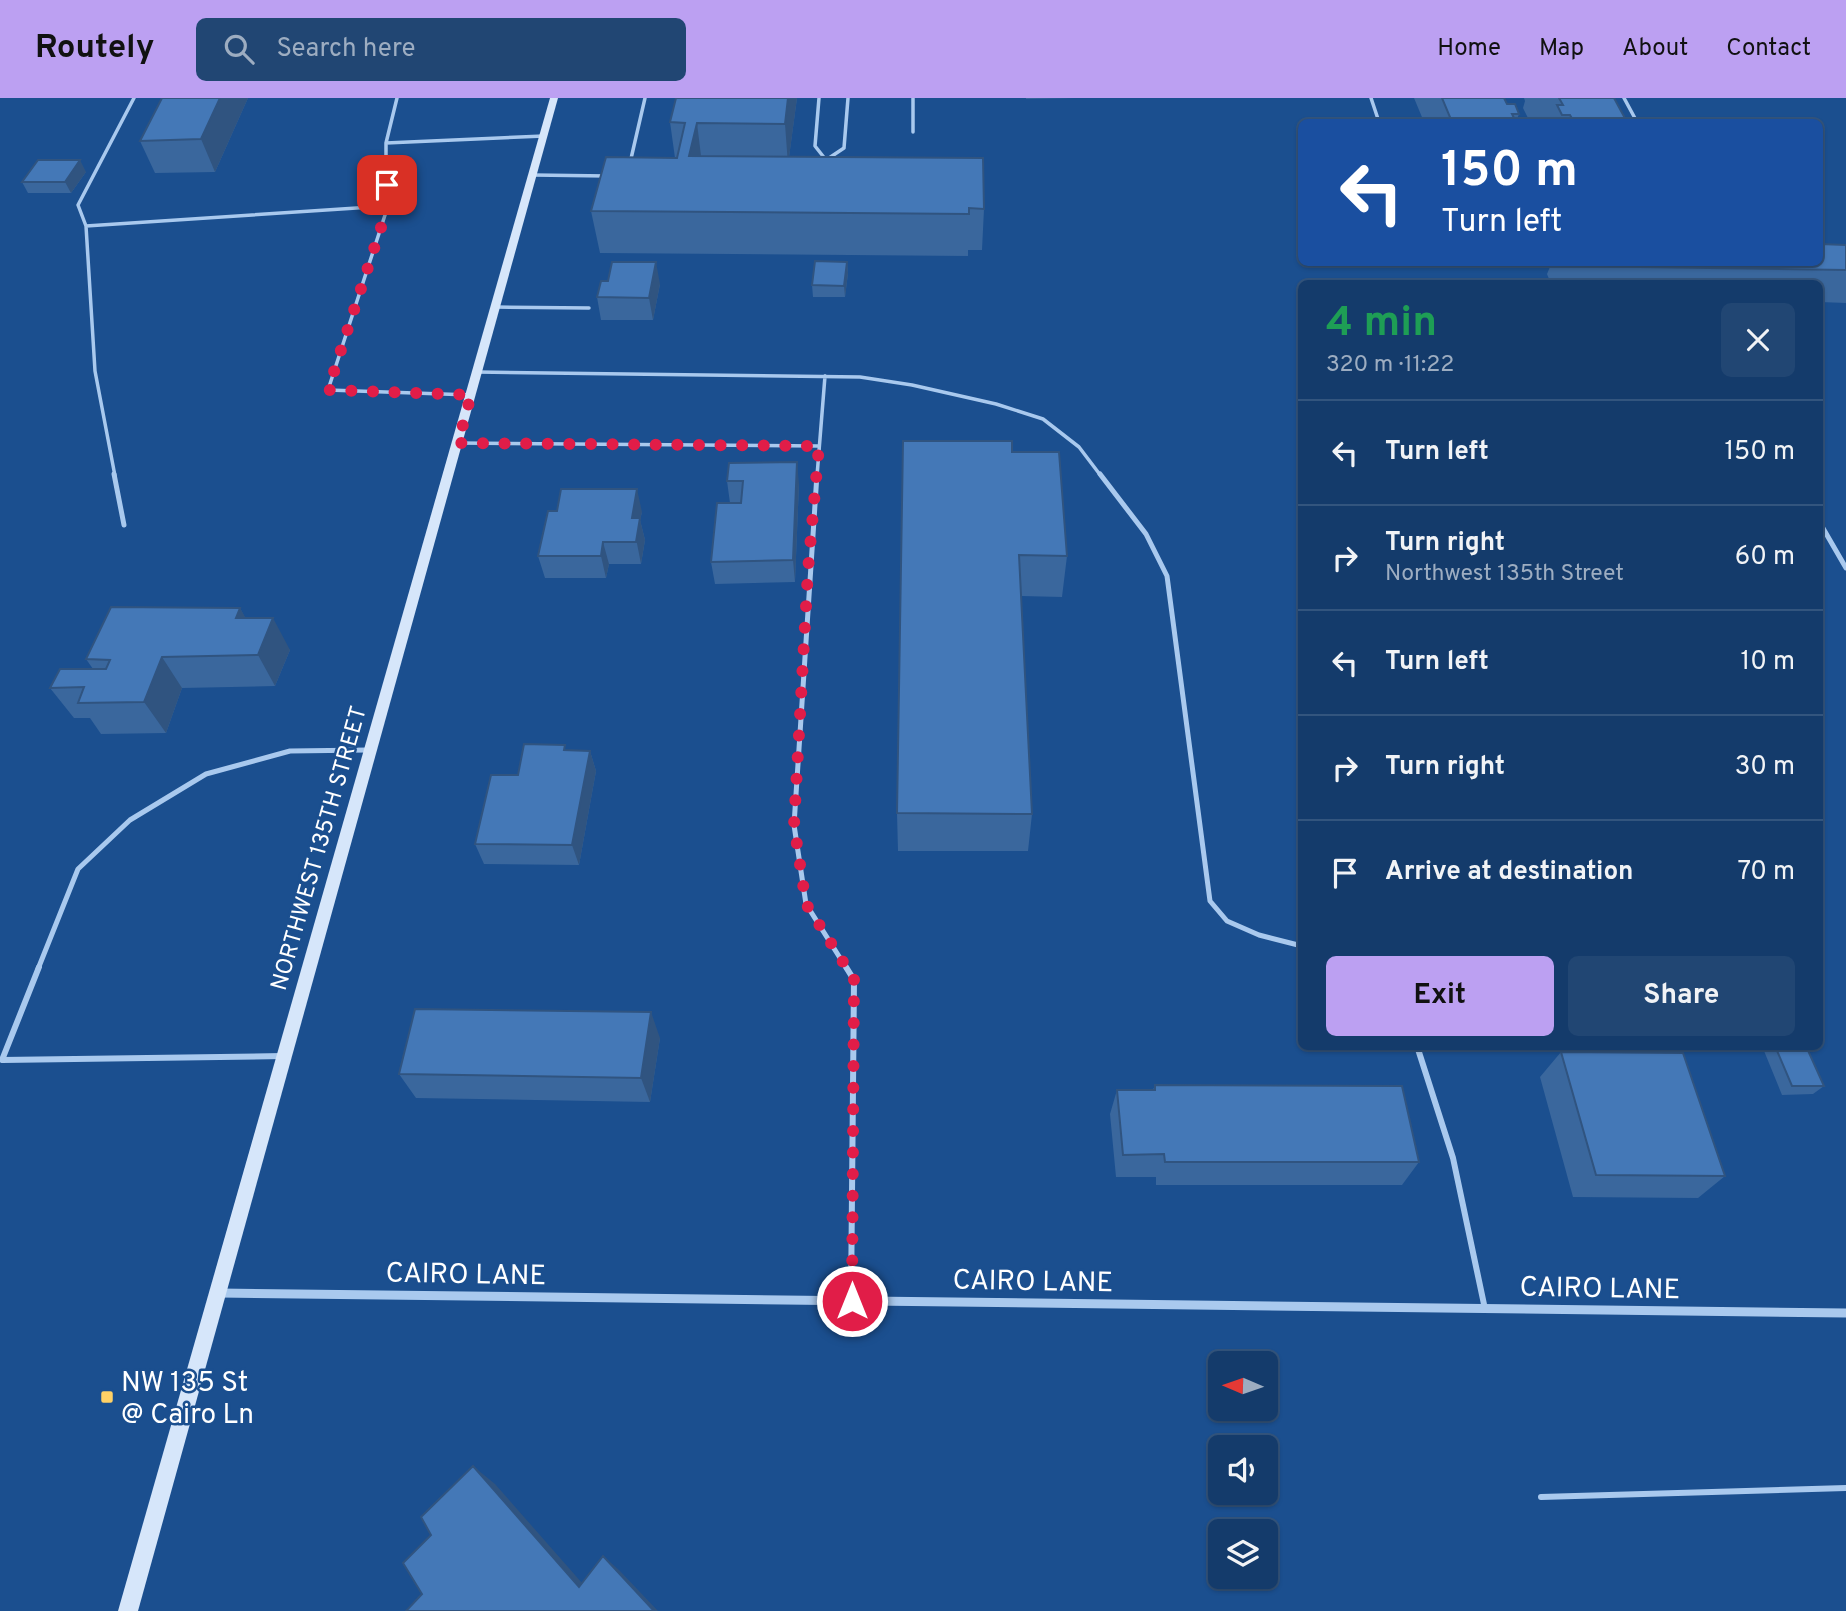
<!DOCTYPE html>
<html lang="en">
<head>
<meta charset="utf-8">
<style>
	body { margin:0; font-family:Overpass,sans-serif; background:#214673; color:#f1f3f6; height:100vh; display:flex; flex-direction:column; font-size:26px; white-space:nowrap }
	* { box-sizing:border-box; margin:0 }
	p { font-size:23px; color:#9dadc1 }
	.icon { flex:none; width:38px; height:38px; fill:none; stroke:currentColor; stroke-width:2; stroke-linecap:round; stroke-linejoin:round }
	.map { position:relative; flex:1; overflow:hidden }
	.panel { position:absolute; left:1298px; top:182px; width:525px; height:770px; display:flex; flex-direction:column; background:#143b6b; border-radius:10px; box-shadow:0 2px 5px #0004,0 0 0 2px #33557e }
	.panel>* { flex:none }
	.hud { position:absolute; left:1298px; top:21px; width:525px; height:147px; border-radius:10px; box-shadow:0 2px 5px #0004,0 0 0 2px #33557e; background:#1a4fa0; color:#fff; overflow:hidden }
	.needle { width:46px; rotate:272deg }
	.buttons { position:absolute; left:1208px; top:1253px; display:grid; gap:14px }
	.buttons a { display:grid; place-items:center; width:70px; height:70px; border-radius:10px; background:#143b6b; box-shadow:0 2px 5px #0004,0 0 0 2px #33557e; font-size:35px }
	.pin { position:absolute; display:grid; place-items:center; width:60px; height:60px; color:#fff; margin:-30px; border-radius:14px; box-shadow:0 4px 10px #0006 }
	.me { position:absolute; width:77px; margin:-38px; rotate:0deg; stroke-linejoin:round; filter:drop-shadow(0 0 5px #0008) }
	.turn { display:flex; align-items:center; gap:24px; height:147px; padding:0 28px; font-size:32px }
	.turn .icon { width:91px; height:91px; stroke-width:2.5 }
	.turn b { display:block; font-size:49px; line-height:60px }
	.round { display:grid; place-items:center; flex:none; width:74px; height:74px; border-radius:10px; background:#214673 }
	.summary { display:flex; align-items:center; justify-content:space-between; height:119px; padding:0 28px }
	h1 { font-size:42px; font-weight:700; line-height:52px; color:#1e9e55 }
	.button { display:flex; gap:14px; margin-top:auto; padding:14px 28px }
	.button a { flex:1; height:80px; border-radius:10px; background:#bca0f2; color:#111; font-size:28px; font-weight:700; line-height:80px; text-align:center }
	.button a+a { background:#214673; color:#f1f3f6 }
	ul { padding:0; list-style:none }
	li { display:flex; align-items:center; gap:21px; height:105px; padding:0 28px; border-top:2px solid #33557e }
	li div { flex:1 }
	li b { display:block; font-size:26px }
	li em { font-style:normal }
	header { display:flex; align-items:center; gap:42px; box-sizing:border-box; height:98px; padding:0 35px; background:#bca0f2; color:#111 }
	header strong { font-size:33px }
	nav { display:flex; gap:38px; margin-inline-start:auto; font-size:24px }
	.search { width:490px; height:63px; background:#214673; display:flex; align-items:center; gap:18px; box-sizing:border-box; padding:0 24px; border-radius:10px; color:#9dadc1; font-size:26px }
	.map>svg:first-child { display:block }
</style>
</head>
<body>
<header>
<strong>Routely</strong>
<div class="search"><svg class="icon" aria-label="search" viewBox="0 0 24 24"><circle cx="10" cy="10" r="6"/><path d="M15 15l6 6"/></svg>Search here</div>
<nav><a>Home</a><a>Map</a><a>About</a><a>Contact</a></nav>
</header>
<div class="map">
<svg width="1846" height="1513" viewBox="0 0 1846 1513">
	<rect width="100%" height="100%" fill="#1b4f8f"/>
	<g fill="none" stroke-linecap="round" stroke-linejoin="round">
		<path stroke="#a9c9ee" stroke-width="3.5" d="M 397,0 L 386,45 L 386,114 L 328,292 L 471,297
			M 819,0 L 815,48 L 826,62 L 844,50 L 848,0
			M 913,0 L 913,34
			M 1371,0 L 1379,24
			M 1624,0 L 1637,24
			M 386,45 L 544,38
			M 630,65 L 645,0
			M 533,77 L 607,78
			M 86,128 L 387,108
			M 495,209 L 589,210
			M 477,274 L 860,279 L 912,287 L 996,306 L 1043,321 L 1079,349 L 1101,378
			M 458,345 L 819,348
			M 115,378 L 95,273 L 86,128 L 78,107 L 134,0
			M 817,378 L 825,278"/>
		<path stroke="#a9c9ee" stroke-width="5" d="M 114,376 L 124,427
			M 817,376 L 794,727 L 806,806 L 847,871
			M 1100,376 L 1146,436 L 1167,478 L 1210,803 L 1227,823 L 1259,837 L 1302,848
			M 1820,425 L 1846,470
			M 38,871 L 78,771 L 130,722 L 206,676 L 290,653 L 368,652"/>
		<path stroke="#a9c9ee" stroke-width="6" d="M 39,869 L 2,962 L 283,958
			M 846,869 L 854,882 L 851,1203
			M 1417,948 L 1453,1060 L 1485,1211
			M 1541,1399 L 1846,1390"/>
		<path stroke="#a9c9ee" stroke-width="9" d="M 219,1195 L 1846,1215"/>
		<path fill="#d6e6fa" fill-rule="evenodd" d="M 550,0 L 558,0 L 138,1513 L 118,1513 Z"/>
	</g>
	<path fill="#3a679d" d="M 248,0 L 215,74 L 155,75 L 140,43 Z
		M 676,0 L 797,0 L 789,59 L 984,111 L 982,152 L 968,152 L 968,158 L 600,155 L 591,113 L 675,60 L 670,24 Z
		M 1026,0 L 1076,0 L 1026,1 Z
		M 1414,0 L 1504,0 L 1507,6 L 1519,16 L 1516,24 L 1424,24 Z
		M 1524,0 L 1614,0 L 1627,24 L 1530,24 L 1523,10 L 1525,3 Z
		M 86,74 L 71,95 L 28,95 L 22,84 Z
		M 1846,147 L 1846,205 L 1820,204 L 1820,186 L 1551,186 L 1547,176 L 1552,164 L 1820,164 Z
		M 847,164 L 848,175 L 845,199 L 813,199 L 812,187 Z
		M 660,186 L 653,222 L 601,222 L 597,199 Z
		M 1012,354 L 1067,458 L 1062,499 L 1021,498 L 1032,716 L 1028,753 L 898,753 L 897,715 Z
		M 729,365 L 799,386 L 795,484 L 715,486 L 711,464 L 730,405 L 727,383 Z
		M 642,414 L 640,422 L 645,442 L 641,466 L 609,466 L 606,480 L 545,480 L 538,458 Z
		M 240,510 L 245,520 L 290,552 L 275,588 L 182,590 L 166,635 L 101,636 L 90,620 L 74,620 L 50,590 L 93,571 L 86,561 Z
		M 567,652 L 590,653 L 596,673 L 579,767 L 484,766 L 475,746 L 518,677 Z
		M 660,940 L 650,1004 L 416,1000 L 399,976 Z
		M 1762,948 L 1806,948 L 1824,988 L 1813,996 L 1782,997 Z
		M 1561,954 L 1725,1078 L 1698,1100 L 1573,1099 L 1540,979 Z
		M 1155,987 L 1419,1064 L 1402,1087 L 1156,1087 L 1156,1079 L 1116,1079 L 1110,1016 L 1117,992 L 1153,992 Z"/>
	<path fill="#305480" d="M 220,0 L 248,0 L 215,74 L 201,41 Z
		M 788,0 L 797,0 L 788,67 L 785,26 Z
		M 697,25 L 702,66 L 689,58 Z
		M 80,62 L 86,74 L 71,95 L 65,84 Z
		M 656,164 L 660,186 L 653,222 L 649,200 Z
		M 847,164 L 848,175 L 845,199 L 844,188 Z
		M 797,364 L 799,386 L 795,484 L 793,462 Z
		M 637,391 L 642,414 L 640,422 L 645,442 L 641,466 L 632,420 Z
		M 603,444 L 609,466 L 606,480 L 601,458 Z
		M 240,510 L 258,542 L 236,520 Z
		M 273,520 L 290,552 L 275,588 L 258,557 Z
		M 162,559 L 182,590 L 166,635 L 144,604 Z
		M 590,653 L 596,673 L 579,767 L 572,747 Z
		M 651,914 L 660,940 L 650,1004 L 641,980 Z
		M 473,1368 L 495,1386 L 597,1502 L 579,1489 Z
		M 603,1458 L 619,1472 L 658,1513 L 654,1513 Z"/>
	<path fill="#4478b7" stroke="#305480" stroke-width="2" d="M 162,0 L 220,0 L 201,41 L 140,43 Z
		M 676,0 L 788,0 L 785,26 L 697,25 L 689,58 L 983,60 L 984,111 L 969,110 L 969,116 L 591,113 L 606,59 L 677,60 L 685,25 L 670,24 Z
		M 1442,0 L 1504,0 L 1507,6 L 1515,6 L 1519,16 L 1512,16 L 1516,24 L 1452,24 Z
		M 1559,0 L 1614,0 L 1627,24 L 1574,24 L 1570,17 L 1562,17 L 1557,7 L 1563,7 Z
		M 38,62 L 80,62 L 65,84 L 22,84 Z
		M 1820,146 L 1846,147 L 1846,172 L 1571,168 L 1569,164 L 1820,164 Z
		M 815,163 L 847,164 L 844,188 L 812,187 Z
		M 612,164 L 656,164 L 649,200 L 597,199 L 601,183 L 608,183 Z
		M 903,343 L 1012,343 L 1012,354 L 1059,354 L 1067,458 L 1019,457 L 1032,716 L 897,715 Z
		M 797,364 L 793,462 L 711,464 L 717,405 L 741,405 L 743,383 L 727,383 L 729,365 Z
		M 561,391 L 637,391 L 632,420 L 640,420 L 636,444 L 603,444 L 601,458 L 538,458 L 548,413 L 557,413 Z
		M 111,509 L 240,510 L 236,520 L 273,520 L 258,557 L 162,559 L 144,604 L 78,605 L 84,589 L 50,590 L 60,571 L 106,571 L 110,562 L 86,561 Z
		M 524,646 L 565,647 L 564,652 L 590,653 L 572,747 L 475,746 L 491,677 L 518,677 Z
		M 415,911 L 651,914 L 641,980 L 399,976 Z
		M 1775,948 L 1806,948 L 1824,988 L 1792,988 Z
		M 1561,954 L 1683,955 L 1725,1078 L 1596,1077 Z
		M 1155,987 L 1402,988 L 1419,1064 L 1165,1064 L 1164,1056 L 1123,1057 L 1117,992 L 1155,992 Z
		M 473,1368 L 579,1489 L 603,1458 L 654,1513 L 406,1513 L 422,1496 L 403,1465 L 431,1437 L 421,1419 Z"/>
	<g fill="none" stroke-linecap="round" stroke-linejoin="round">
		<path stroke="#e11d48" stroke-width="12" stroke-dasharray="0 21.6" d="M 387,87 L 386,114 L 328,292 L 471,297 L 458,345 L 819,348 L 808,472 L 794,727 L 806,806 L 854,881 L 852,1203"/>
	</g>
	<rect fill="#ffd166" stroke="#1b4f8f" stroke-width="2.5" x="100" y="1292" width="14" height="14" rx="3.5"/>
	<g text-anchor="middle" stroke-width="5" stroke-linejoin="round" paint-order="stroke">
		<g font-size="23" fill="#fff" stroke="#1b4f8f">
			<text transform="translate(318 750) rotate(-74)" y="8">NORTHWEST 135TH STREET</text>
		</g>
		<g font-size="28" fill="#fff" stroke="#1b4f8f">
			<text transform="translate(466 1175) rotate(1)" y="10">CAIRO LANE</text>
			<text transform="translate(1033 1182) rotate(1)" y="10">CAIRO LANE</text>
			<text transform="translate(1600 1189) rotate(1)" y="10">CAIRO LANE</text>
		</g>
		<g font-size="28" fill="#fff" stroke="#1b4f8f" text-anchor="start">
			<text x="121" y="1293">NW 135 St<tspan x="121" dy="32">@ Cairo Ln</tspan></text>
		</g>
	</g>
</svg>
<div class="buttons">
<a><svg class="needle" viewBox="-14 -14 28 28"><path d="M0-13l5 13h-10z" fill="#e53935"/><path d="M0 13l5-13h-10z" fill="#9dadc1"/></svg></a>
<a><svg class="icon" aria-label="sound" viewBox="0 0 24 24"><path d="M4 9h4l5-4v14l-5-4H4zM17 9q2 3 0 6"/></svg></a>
<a><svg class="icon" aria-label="layers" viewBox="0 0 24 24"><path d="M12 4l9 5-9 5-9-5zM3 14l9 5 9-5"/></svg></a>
</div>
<div class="pin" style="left:387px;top:87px;background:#d93025"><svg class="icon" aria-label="arrive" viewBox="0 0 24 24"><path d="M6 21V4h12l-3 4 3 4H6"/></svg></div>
<svg class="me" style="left:852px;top:1203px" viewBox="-20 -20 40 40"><circle r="17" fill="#e11d48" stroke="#fff" stroke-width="3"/><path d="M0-11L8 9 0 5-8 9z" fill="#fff"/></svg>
<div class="hud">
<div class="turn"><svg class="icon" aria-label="left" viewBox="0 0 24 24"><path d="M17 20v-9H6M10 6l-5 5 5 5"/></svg><div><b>150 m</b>Turn left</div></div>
</div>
<section class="panel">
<div class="summary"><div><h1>4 min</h1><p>320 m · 11:22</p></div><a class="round"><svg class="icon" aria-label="close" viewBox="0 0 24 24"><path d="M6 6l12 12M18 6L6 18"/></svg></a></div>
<ul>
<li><svg class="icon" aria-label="left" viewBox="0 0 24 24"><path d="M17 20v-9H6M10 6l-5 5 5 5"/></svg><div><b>Turn left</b></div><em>150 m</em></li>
<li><svg class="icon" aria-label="right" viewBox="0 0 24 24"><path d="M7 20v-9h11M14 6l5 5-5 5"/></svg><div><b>Turn right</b><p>Northwest 135th Street</p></div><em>60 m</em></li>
<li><svg class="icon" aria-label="left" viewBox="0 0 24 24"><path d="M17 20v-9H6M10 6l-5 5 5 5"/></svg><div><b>Turn left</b></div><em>10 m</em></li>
<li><svg class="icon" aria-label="right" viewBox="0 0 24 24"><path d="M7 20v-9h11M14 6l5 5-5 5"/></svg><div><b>Turn right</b></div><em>30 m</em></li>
<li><svg class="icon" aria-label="arrive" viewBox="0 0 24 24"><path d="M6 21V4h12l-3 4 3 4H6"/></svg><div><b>Arrive at destination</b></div><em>70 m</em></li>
</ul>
<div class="button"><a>Exit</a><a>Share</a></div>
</section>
</div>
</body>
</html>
